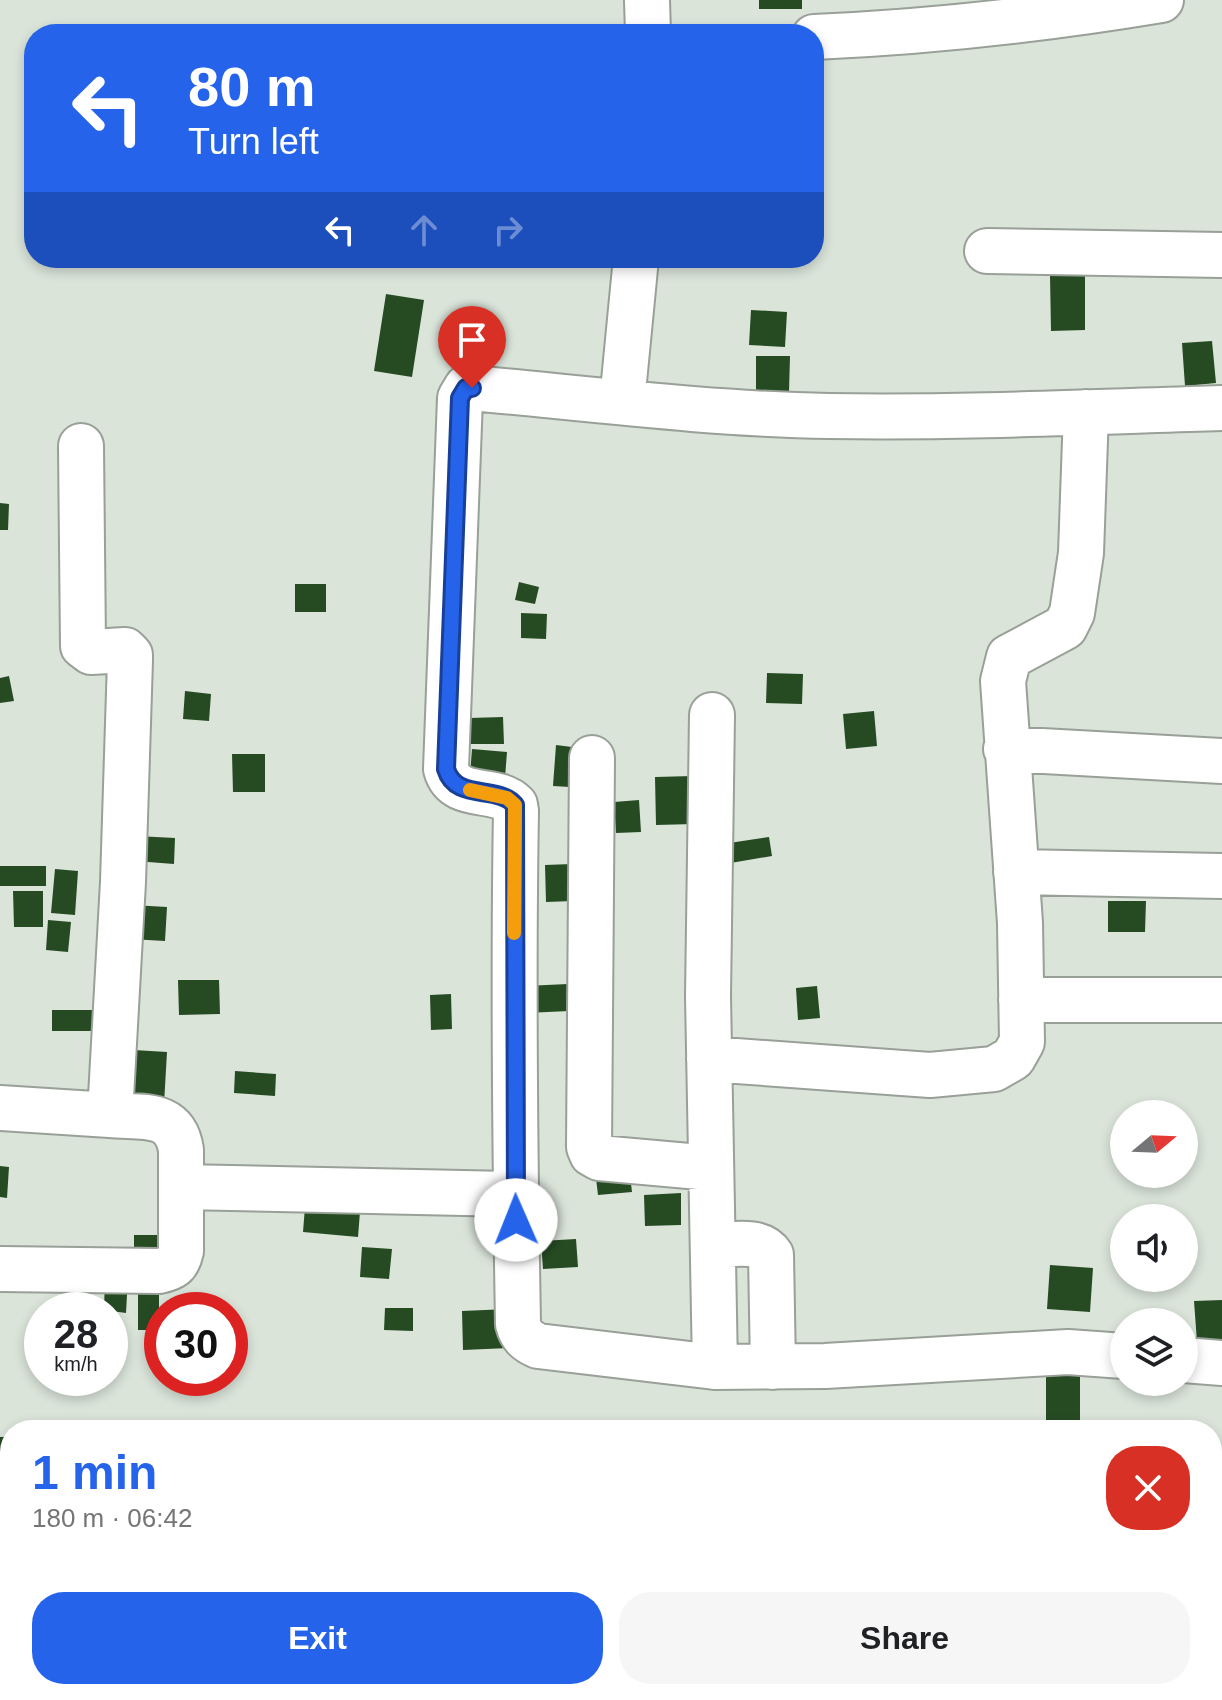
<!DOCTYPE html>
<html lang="en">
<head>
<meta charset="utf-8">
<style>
	body { margin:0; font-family:Helvetica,sans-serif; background:#f6f6f6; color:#202124; height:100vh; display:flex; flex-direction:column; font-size:30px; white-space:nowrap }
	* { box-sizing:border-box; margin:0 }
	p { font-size:26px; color:#757577 }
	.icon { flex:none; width:44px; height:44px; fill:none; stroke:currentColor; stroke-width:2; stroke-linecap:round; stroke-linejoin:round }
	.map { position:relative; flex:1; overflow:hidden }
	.side { position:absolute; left:0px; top:1420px; width:1222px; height:280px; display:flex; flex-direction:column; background:#fff; border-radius:32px 32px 0 0; box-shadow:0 4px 12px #0003 }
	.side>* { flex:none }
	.top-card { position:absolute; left:24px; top:24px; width:800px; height:244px; border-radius:32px; box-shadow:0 4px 12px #0003; background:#2563eb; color:#fff; overflow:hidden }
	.needle { width:52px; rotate:71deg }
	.tools { position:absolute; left:1110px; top:1100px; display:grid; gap:16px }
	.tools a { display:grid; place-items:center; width:88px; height:88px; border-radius:50%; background:#fff; box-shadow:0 4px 12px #0003; font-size:40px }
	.speed { position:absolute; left:24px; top:1292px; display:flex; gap:16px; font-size:40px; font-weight:700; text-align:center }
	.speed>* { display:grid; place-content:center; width:104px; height:104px; border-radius:50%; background:#fff; box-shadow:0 4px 12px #0003; line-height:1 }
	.speed small { font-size:20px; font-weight:400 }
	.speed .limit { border:12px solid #d22; background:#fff; color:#111 }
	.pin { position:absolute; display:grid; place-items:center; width:68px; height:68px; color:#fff; margin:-82px -34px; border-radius:50% 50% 50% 0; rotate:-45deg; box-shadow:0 0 8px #0007 }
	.pin .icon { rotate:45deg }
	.me { position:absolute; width:88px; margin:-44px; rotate:359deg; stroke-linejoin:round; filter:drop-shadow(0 0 6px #0008) }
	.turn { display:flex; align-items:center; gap:28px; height:168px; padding:0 32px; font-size:36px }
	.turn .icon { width:104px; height:104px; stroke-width:2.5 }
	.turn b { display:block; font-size:56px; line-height:68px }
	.lanes { display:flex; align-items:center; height:76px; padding:0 32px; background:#0003; justify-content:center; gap:40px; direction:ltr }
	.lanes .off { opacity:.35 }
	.round { display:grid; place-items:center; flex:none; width:84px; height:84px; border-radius:32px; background:#f6f6f6 }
	.summary { display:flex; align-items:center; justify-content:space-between; height:136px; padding:0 32px }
	h1 { font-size:48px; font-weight:700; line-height:60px; color:#2563eb }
	.primary-button { display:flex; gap:16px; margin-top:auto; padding:16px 32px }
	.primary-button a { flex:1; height:92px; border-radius:32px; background:#2563eb; color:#fff; font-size:32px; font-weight:700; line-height:92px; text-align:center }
	.primary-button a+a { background:#f6f6f6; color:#202124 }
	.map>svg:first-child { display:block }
</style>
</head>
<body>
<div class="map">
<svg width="1222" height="1700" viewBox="0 0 1222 1700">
	<rect width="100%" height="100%" fill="#dae4d9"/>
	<path fill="#264b23" d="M 759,0 L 802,0 L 802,9 L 759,9 Z
		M 1050,276 L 1085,276 L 1085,330 L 1051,331 Z
		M 386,294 L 424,300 L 412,377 L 374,371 Z
		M 751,310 L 787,312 L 785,347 L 749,345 Z
		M 1212,341 L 1216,383 L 1185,386 L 1182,343 Z
		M 756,356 L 790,356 L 789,392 L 756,392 Z
		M 0,503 L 9,504 L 8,530 L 0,530 Z
		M 519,582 L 539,587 L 535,604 L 515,600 Z
		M 295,584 L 326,584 L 326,612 L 295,612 Z
		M 521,613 L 547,614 L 546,639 L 521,638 Z
		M 767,673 L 803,674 L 802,704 L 766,703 Z
		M 9,676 L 14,701 L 0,703 L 0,678 Z
		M 185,691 L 211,694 L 209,721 L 183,719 Z
		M 874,711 L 877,746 L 846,749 L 843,714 Z
		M 503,717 L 504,744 L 469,744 L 469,718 Z
		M 556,745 L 572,747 L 570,787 L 553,786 Z
		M 472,749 L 507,752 L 505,778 L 470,776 Z
		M 232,754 L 265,754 L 265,792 L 233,792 Z
		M 693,776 L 694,824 L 656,825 L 655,777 Z
		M 639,800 L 641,832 L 616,833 L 614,802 Z
		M 136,836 L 175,838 L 174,864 L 135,861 Z
		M 769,837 L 772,856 L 719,865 L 716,845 Z
		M 572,864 L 573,901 L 546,902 L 545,865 Z
		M 0,866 L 46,866 L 46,886 L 0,886 Z
		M 55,869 L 78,871 L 75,915 L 51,913 Z
		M 13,891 L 43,891 L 43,927 L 14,927 Z
		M 1108,901 L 1146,901 L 1145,932 L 1108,932 Z
		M 132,905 L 167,907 L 165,941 L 130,939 Z
		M 48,920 L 71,922 L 68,952 L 46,950 Z
		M 178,980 L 219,980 L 220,1014 L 179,1015 Z
		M 568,984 L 569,1011 L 526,1013 L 525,986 Z
		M 817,986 L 820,1018 L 798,1020 L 796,988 Z
		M 451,994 L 452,1029 L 431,1030 L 430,995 Z
		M 52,1010 L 92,1010 L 93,1031 L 52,1031 Z
		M 117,1049 L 167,1052 L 164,1104 L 114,1100 Z
		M 235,1071 L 276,1074 L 275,1096 L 234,1093 Z
		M 0,1166 L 9,1167 L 7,1198 L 0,1197 Z
		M 629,1167 L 632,1192 L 598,1195 L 595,1170 Z
		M 681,1193 L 681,1225 L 645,1226 L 644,1195 Z
		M 306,1194 L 361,1199 L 358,1237 L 303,1232 Z
		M 134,1235 L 161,1235 L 162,1261 L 134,1261 Z
		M 576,1239 L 578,1267 L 543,1269 L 541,1241 Z
		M 362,1247 L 392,1249 L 389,1279 L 360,1277 Z
		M 1050,1265 L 1093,1268 L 1090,1312 L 1047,1309 Z
		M 105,1276 L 128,1277 L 126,1313 L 104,1310 Z
		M 138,1293 L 159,1293 L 159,1330 L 138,1330 Z
		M 1222,1300 L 1222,1341 L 1197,1342 L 1194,1301 Z
		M 385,1308 L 413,1308 L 413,1331 L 384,1330 Z
		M 508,1309 L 509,1348 L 463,1350 L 462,1311 Z
		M 1046,1368 L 1080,1368 L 1080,1430 L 1046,1430 Z
		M 0,1437 L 10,1437 L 10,1481 L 0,1481 Z"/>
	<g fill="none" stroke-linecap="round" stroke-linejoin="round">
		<defs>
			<path id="minor" d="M 647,0 L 648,34
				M 814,37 C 930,32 1046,19 1161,0
				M 987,251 L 1222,255
				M 622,402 L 636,258
				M 712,715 L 708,996 L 715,1367
				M 1006,749 L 1222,761
				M 592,758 L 589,1147 L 592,1154 L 599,1158 L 711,1168
				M 1016,872 L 1222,876
				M 1021,1000 L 1222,1000
				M 709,1059 L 930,1075 L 994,1069 L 1013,1058 L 1022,1042 L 1020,923 L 1003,681 L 1009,657 L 1065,627 L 1072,613 L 1081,553 L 1086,412
				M 0,1108 L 110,1115
				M 181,1187 L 515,1194
				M 713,1245 C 731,1245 760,1238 771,1255 L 773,1367
				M 0,1269 L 159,1271 C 173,1268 178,1265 181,1251 L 181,1150 C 175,1110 142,1118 110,1115 L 123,882 L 130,660 L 130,655 L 125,650 L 91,652 L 83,646 L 81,446
				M 1124,1356 L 1068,1352 L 825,1366 L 715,1367 L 538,1346 C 527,1341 521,1336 518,1324 C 515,1153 513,982 516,811 L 515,805 C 496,785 455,802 446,769 L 460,398 L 466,388 L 472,388 C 591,399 710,414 829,416 C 960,418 1091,412 1222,408
				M 1184,1360 L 1222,1363
				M 1212,1519 L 1222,1519
				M 0,1629 L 10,1629
				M 245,1690 L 246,1700
				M 599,1700 L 600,1690"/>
		</defs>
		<use href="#minor" stroke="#98a097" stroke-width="48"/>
		<use href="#minor" stroke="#fff" stroke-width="44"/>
	</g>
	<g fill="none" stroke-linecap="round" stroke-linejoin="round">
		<defs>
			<path id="route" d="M 472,388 L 466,388 L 460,398 L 446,769 C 456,802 497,784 515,805 L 516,1220"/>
		</defs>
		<use href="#route" stroke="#184099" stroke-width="20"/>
		<use href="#route" stroke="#2563eb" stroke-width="14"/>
		<path stroke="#f59e0b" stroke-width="14" d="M 470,790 L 507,798 L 515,805 L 514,933"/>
	</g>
</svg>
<div class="tools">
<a><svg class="needle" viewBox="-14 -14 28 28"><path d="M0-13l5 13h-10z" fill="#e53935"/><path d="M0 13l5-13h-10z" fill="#757577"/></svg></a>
<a><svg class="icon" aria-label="sound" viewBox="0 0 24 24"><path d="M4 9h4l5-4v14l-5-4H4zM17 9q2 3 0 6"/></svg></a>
<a><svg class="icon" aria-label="layers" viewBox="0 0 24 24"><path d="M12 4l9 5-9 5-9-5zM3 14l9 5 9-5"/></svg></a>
</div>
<div class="speed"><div>28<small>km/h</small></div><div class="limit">30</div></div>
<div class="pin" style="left:472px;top:388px;background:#d93025"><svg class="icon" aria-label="arrive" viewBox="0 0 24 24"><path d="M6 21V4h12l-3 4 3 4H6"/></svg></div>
<svg class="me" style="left:516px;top:1220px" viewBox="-20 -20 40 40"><circle r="19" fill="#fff"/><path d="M0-13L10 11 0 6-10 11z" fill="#2563eb"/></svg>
<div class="top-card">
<div class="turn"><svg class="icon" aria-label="left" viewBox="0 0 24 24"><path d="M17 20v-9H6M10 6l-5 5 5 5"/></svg><div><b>80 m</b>Turn left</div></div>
<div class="lanes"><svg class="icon" aria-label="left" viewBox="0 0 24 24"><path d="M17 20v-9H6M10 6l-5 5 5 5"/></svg><svg class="icon off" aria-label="ahead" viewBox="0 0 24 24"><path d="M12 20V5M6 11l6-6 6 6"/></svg><svg class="icon off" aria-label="right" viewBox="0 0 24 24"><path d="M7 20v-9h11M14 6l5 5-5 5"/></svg></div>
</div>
<section class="side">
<div class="summary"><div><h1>1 min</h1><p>180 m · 06:42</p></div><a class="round" style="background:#d93025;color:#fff"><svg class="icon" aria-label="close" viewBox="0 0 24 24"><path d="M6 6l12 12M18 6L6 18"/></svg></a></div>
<div class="primary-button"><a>Exit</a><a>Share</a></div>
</section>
</div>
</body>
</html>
